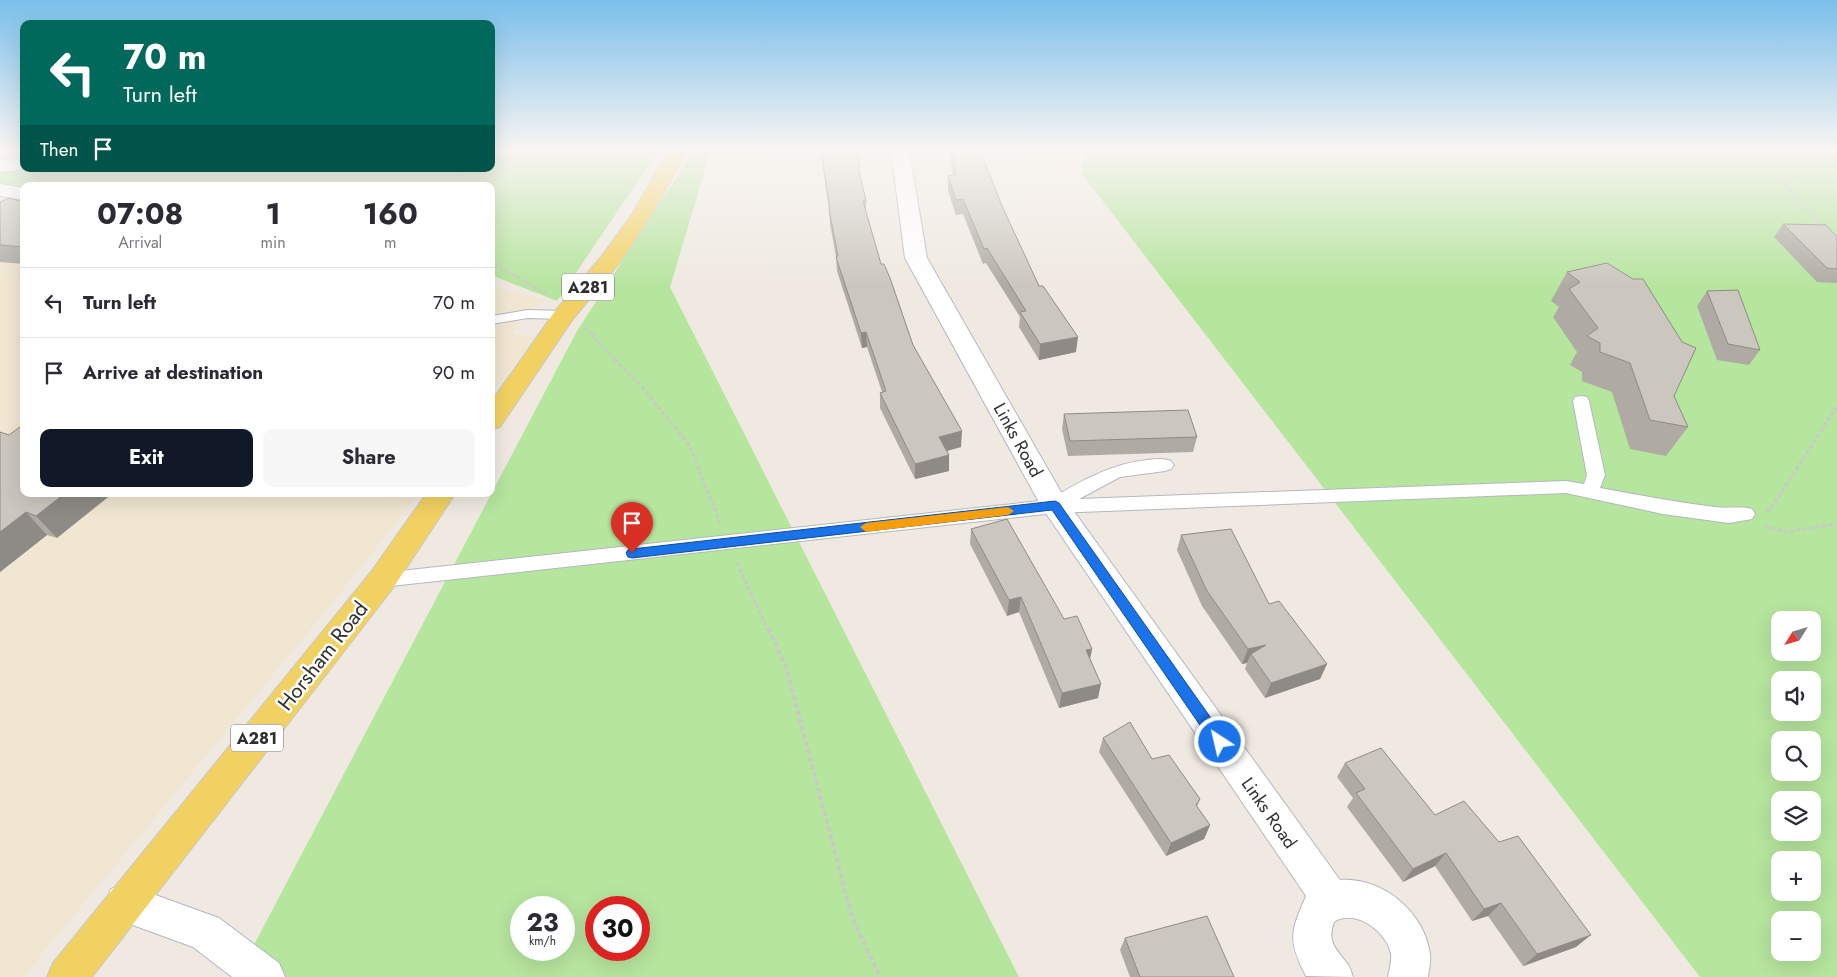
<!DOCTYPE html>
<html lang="en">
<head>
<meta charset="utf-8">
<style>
	body { margin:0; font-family:Jost,sans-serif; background:#f7f7f7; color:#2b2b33; height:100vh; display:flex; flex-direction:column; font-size:19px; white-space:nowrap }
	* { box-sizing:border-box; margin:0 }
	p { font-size:16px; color:#7c7c81 }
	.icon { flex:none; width:28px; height:28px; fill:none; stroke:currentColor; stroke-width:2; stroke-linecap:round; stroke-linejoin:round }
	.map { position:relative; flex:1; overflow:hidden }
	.details { position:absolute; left:20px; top:182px; width:475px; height:315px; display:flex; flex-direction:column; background:#fff; border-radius:10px; box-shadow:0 5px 20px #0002 }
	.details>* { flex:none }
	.guide { position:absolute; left:20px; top:20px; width:475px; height:152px; border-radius:10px; box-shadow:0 5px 20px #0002; background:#00695c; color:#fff; overflow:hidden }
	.needle { width:32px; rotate:233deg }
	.fabs { position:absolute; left:1771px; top:611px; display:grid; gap:10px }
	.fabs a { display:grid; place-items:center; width:50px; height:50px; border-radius:10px; background:#fff; box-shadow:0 5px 20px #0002; font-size:25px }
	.speed { position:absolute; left:510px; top:896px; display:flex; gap:10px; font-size:25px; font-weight:700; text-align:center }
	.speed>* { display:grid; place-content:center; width:65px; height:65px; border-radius:50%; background:#fff; box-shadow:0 5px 20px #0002; line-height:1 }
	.speed small { font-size:12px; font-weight:400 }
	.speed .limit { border:8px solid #d22; background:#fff; color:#111 }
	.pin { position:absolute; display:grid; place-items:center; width:42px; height:42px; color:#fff; margin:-51px -21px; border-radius:50% 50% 50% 0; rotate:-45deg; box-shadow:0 0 5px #0007 }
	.pin .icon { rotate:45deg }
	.me { position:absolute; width:55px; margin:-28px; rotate:325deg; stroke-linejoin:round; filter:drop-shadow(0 0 4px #0008) }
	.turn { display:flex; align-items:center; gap:18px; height:105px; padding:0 20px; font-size:22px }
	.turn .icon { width:65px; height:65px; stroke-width:2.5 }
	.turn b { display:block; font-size:35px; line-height:42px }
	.then { display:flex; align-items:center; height:48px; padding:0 20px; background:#0003; gap:10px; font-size:19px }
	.eta { display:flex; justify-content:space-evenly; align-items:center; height:85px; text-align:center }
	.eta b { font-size:30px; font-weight:700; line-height:35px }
	.primary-button { display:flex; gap:10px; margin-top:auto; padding:10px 20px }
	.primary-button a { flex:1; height:58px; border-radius:10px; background:#111827; color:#fff; font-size:20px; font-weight:700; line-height:58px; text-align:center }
	.primary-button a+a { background:#f7f7f7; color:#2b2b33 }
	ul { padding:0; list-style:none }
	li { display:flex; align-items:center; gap:15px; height:70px; padding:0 20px; border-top:1px solid #e1e1e2 }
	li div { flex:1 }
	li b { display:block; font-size:19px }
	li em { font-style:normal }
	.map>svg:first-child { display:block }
</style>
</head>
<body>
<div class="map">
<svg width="1837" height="977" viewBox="0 0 1837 977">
	<rect width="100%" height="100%" fill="#efe9e1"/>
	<path fill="#f0e6d1" d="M 0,203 L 24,207 L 24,494 L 419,494 L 318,620 L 23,977 L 0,977 Z
		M 491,286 L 546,300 L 535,309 L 521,312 L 512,334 L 535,337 L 491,396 Z"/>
	<path fill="#b6e59e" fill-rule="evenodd" d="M 491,150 L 659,150 L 557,301 L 491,275 L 491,186 L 24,186 L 24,197 L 0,194 L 0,163 L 24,169 L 491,169 Z
		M 694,150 L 711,150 L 670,287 L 1019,977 L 237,977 L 577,331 ZM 521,908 L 564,908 L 564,950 L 521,950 ZM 596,908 L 639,908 L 639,950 L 596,950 Z
		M 1084,150 L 1837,150 L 1837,977 L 1700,977 L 1082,174 ZM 1780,620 L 1812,620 L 1812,652 L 1780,652 ZM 1780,680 L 1812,680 L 1812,712 L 1780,712 ZM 1780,740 L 1812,740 L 1812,772 L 1780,772 ZM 1780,800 L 1812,800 L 1812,832 L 1780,832 ZM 1780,860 L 1812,860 L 1812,892 L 1780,892 ZM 1780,920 L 1812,920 L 1812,952 L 1780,952 Z"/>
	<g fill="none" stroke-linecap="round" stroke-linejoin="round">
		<defs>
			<path id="lane" d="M 528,310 L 564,311 L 569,312 L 571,315 L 569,318 L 564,319 L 528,318 L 491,324 L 491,316 Z
				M 1581,396 L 1587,397 L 1589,401 L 1605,475 L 1600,488 C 1638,495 1676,502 1714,507 C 1727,509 1741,506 1752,509 L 1755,514 L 1752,519 L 1729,523 L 1663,514 L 1566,493 L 1055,513 L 382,587 L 375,585 L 372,580 L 375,575 L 382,573 L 1049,500 C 1081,481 1110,464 1147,460 C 1156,459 1163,458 1171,461 L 1174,465 L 1171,469 L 1165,471 L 1120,477 L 1079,499 L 1566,481 L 1584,484 L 1587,475 L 1573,401 L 1575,397 Z"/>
			<path id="street" d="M 891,150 L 909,150 L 927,258 L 1065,499 L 1340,880 C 1382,877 1424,911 1430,954 C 1431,961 1429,970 1428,977 L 1388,977 C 1389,970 1392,961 1391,954 C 1387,931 1354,908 1334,922 C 1327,941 1335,948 1346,962 C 1350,966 1351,972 1353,977 L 1306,976 C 1287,940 1291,931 1306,896 L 1041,506 L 905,258 Z
				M 24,158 L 24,169 L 28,169 L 0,172 L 0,160 Z
				M 0,184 L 24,188 L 24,200 L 0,196 Z
				M 125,884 L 219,918 L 279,963 L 285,977 L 232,977 L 193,947 L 111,917 L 106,903 L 111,889 Z"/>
			<path id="primary" d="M 669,150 L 688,150 L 652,214 L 620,262 L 573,319 L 500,427 L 491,430 L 491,402 L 556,310 L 601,257 L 632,214 Z
				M 426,494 L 455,494 L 393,588 L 92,977 L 47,977 L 53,963 L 371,572 Z"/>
		</defs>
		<use href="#lane" stroke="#b4b7c1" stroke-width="2"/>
		<use href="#street" stroke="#b4b7c1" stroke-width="2"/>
		<use href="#primary" stroke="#c9c9c9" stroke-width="2"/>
		<path stroke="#c9c9c9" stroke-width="2.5" stroke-dasharray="3 2" stroke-linecap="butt" d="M 1754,150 L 1823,228
			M 1786,185 L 1813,162 L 1810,150
			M 491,262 L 547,294
			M 585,327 L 615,360"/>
		<path stroke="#c9c9c9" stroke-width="3" stroke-dasharray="4 2.5" stroke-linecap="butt" d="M 614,359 L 638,382 L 690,446 L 720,523
			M 1766,511 L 1770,510 L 1837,406
			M 1765,526 L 1785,532 L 1837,524
			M 737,563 L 768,630"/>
		<path stroke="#c9c9c9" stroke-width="4" stroke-dasharray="5 3" stroke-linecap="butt" d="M 768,628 L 786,667 L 852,917 L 880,977"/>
		<use href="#lane" fill="#fff" fill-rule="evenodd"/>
		<use href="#street" fill="#fff" fill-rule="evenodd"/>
		<use href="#primary" fill="#f2d163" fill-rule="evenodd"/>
	</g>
	<path fill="#afaba4" d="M 820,150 L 856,150 L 860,173 L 866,201 L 866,212 L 881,264 L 913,345 L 961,447 L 947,451 L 949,455 L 949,471 L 915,479 L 880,408 L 880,393 L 882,392 L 867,347 L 862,348 L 837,271 L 836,257 L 830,224 L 829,209 Z
		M 949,150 L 982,150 L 981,154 L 1002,206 L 1039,286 L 1076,352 L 1039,360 L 1019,327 L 1020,317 L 986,263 L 983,264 L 963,214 L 956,215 L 948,191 L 948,176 L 953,176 Z
		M 0,202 L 24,202 L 24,264 L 0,262 Z
		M 1783,224 L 1837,237 L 1837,283 L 1817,282 L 1774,237 Z
		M 1607,263 L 1674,396 L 1688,427 L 1666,456 L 1630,449 L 1612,392 L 1582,381 L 1582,372 L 1570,365 L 1577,352 L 1553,317 L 1559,307 L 1551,301 L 1567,272 Z
		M 1707,291 L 1760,350 L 1749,365 L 1717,360 L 1697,306 Z
		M 1064,414 L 1197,437 L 1193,452 L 1068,456 L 1062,429 Z
		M 0,432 L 57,538 L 47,535 L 0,572 Z
		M 971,529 L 1064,619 L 1092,649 L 1090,658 L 1098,698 L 1059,708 L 1019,612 L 1007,616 L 970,544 Z
		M 1181,535 L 1269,604 L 1327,664 L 1320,679 L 1265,698 L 1245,669 L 1247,663 L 1242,664 L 1202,606 L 1177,550 Z
		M 1103,738 L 1152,759 L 1200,799 L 1197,807 L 1210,825 L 1204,839 L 1166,856 L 1099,752 Z
		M 1345,763 L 1435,815 L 1576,947 L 1523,966 L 1488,916 L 1472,921 L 1435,866 L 1403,882 L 1347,807 L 1353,798 L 1337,777 Z
		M 1125,938 L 1234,977 L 1130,977 L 1120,950 Z"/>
	<path fill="#8e8b86" d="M 866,332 L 867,347 L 862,348 L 861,333 Z
		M 1078,337 L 1076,352 L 1039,360 L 1040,344 Z
		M 962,431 L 961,447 L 939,453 L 939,437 Z
		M 949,455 L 949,471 L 915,479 L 915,464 Z
		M 64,494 L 112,494 L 57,538 L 36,516 Z
		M 26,512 L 47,535 L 0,572 L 0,532 Z
		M 1021,597 L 1019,612 L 1007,616 L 1009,600 Z
		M 1266,645 L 1251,654 L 1247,663 L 1242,664 L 1248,649 Z
		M 1092,649 L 1089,664 L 1086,650 Z
		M 1327,664 L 1320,679 L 1265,698 L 1271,683 Z
		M 1101,684 L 1098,698 L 1059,708 L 1062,693 Z
		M 1210,825 L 1204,839 L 1166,856 L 1171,843 Z
		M 1446,853 L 1435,866 L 1403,882 L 1413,869 Z
		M 1501,903 L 1488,916 L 1472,921 L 1484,909 Z
		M 1591,935 L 1576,947 L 1523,966 L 1537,954 Z"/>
	<path fill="#cbc7bf" stroke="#8e8b86" d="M 821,150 L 856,150 L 857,152 L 859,151 L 859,171 L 866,201 L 863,201 L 881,264 L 884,264 L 890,278 L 913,345 L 962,431 L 939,437 L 949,455 L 915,464 L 880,393 L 886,391 L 866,332 L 861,333 L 836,257 L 838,256 L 829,209 L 830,209 Z
		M 952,150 L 980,150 L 1002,206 L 1039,286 L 1043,286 L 1078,337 L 1040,344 L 1020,312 L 1026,311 L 987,248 L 984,249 L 963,199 L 956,200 L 948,176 L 956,175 Z
		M 9,198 L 24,202 L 24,247 L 0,245 L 0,202 Z
		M 1783,224 L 1826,225 L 1837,237 L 1837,269 L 1827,268 Z
		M 1607,263 L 1633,279 L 1643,279 L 1682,342 L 1696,348 L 1674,396 L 1688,427 L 1650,420 L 1630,363 L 1600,352 L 1600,343 L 1587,336 L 1598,328 L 1569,289 L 1580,282 L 1567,272 Z
		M 1738,290 L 1760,350 L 1728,344 L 1707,291 Z
		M 1188,410 L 1197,437 L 1070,441 L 1064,414 Z
		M 24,424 L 24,494 L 64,494 L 36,516 L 26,512 L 0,532 L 0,432 L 9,435 Z
		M 1007,519 L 1064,619 L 1077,616 L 1092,649 L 1086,650 L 1101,684 L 1062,693 L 1021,597 L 1009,600 L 971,529 Z
		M 1231,529 L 1269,604 L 1279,601 L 1327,664 L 1271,683 L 1251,654 L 1266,645 L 1248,649 L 1207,591 L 1181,535 Z
		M 1130,722 L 1152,759 L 1169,755 L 1200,799 L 1196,805 L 1210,825 L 1171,843 L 1103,738 Z
		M 1381,748 L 1435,815 L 1464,801 L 1499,842 L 1518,836 L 1591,935 L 1537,954 L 1501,903 L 1484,909 L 1446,853 L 1413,869 L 1356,793 L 1365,789 L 1345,763 Z
		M 1207,916 L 1234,977 L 1140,977 L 1125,938 Z"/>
	<linearGradient id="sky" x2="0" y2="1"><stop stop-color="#7abfeb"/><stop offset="0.52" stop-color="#f8f5f2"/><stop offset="1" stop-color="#f8f5f2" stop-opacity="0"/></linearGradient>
	<rect width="1837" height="287" fill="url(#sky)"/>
	<path fill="#1a73e8" stroke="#114b97" d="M 1055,501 L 1059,503 L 1225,738 L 1227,742 L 1225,747 L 1220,749 L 1215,747 L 1052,510 L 632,558 L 628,557 L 626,553 L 628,550 L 632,549 Z"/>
	<path fill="#f59e0b" d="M 1008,507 L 1014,511 L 1008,515 L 866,532 L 860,527 L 866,523 Z"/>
	<g text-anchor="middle" stroke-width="5" stroke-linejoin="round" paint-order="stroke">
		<g fill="#fff" stroke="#6d6d6d" stroke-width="1">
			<rect x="562" y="273.5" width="52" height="27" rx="4"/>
			<rect x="231" y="724.5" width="52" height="27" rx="4"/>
		</g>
		<g font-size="16" font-weight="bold" fill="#2e2e2e">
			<text x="588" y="293">A281</text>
			<text x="257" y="744">A281</text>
		</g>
		<g font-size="18" fill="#2e2e2e" stroke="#fff">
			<text transform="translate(1018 440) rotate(61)" y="6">Links Road</text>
			<text transform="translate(1269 813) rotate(55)" y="6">Links Road</text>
		</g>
		<g font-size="21" fill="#2e2e2e" stroke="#fff">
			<text transform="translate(323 656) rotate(-52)" y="7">Horsham Road</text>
		</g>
	</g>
</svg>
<div class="fabs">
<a><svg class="needle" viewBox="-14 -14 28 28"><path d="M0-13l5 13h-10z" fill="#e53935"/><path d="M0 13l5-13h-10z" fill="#7c7c81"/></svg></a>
<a><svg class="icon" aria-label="sound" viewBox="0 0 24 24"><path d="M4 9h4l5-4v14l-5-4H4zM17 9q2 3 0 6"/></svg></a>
<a><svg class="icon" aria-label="search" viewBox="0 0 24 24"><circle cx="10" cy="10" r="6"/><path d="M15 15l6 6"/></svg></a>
<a><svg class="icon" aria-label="layers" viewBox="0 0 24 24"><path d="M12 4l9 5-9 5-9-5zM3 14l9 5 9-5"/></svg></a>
<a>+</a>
<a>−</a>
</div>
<div class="speed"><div>23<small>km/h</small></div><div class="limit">30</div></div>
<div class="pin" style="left:632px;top:553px;background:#d93025"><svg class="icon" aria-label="arrive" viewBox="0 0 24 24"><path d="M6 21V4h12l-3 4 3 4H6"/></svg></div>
<svg class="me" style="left:1220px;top:742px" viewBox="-20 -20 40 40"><circle r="17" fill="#1a73e8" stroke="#fff" stroke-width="3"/><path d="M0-11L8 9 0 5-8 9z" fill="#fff"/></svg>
<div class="guide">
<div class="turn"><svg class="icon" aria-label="left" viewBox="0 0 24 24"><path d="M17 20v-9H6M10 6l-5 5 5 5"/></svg><div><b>70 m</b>Turn left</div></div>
<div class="then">Then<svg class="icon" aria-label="arrive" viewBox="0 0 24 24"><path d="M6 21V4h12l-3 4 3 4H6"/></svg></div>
</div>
<section class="details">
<div class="eta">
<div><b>07:08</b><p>Arrival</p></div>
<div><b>1</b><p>min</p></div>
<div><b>160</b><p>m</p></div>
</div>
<ul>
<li><svg class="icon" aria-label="left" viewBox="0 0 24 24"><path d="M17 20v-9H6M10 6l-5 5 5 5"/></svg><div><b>Turn left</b></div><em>70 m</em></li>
<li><svg class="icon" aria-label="arrive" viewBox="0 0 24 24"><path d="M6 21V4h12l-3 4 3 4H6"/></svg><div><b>Arrive at destination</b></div><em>90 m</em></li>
</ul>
<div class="primary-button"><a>Exit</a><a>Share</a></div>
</section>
</div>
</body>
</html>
